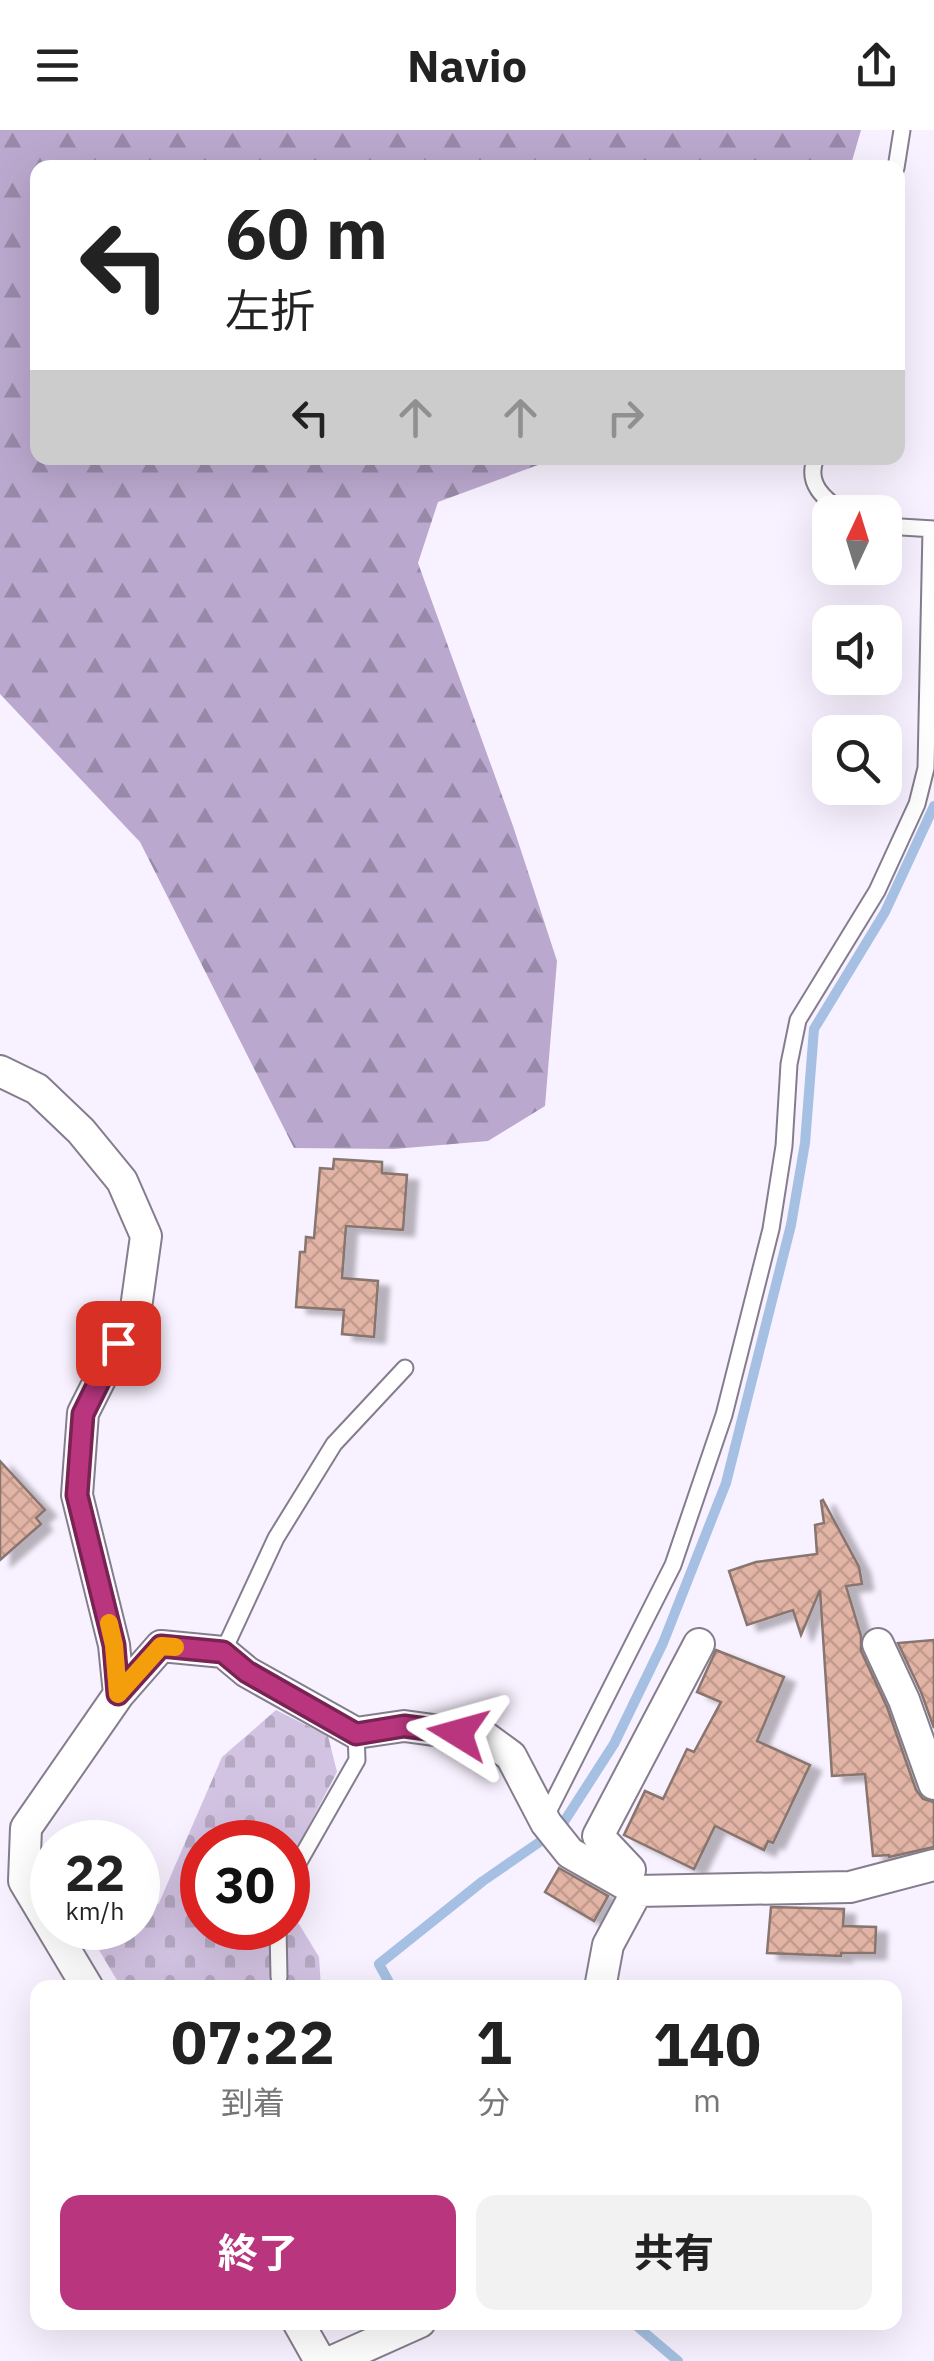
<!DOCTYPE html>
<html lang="ja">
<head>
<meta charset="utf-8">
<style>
	body { margin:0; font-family:"IBM Plex Sans","Noto Sans JP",sans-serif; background:#f2f2f2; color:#222; height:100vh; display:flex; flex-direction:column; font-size:38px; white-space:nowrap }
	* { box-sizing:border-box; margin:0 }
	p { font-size:32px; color:#767676 }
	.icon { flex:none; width:55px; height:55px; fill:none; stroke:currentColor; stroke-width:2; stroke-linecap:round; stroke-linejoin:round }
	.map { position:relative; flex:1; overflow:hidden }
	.side { position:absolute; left:30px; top:1850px; width:872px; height:350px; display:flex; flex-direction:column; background:#fff; border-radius:20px; box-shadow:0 10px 40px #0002 }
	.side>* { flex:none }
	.hud { position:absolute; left:30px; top:30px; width:875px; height:305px; border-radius:20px; box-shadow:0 10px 40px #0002; background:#fff; color:#222; overflow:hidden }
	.needle { width:65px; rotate:4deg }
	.buttons { position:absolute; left:812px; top:365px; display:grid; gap:20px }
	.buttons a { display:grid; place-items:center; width:90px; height:90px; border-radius:20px; background:#fff; box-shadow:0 10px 40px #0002; font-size:50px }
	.speed { position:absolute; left:30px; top:1690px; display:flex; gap:20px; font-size:50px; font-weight:700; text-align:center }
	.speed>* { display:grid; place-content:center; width:130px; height:130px; border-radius:50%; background:#fff; box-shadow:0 10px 40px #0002; line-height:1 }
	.speed small { font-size:25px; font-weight:400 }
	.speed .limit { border:15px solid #d22; background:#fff; color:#111 }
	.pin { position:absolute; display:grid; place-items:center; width:85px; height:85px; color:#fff; margin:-42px; border-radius:20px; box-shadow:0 5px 15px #0006 }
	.me { position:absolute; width:110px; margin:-55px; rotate:278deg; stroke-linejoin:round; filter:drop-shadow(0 0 8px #0008) }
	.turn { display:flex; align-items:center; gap:35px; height:210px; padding:0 30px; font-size:45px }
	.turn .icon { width:130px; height:130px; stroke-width:2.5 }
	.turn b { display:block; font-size:70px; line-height:85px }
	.lanes { display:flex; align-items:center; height:95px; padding:0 30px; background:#0003; justify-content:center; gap:50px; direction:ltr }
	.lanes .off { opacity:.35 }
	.eta { display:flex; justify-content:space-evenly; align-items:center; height:170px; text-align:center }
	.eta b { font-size:60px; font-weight:700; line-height:70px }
	.primary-button { display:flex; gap:20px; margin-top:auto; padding:20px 30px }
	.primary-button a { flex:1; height:115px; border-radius:20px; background:#b9367f; color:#fff; font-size:40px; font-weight:700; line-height:115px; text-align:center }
	.primary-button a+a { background:#f2f2f2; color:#222 }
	header { display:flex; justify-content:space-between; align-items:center; height:130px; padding:0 30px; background:#fff; font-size:45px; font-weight:700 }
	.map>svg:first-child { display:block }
</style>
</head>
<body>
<header><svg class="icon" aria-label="menu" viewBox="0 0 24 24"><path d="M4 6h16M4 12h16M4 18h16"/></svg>Navio<svg class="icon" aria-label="share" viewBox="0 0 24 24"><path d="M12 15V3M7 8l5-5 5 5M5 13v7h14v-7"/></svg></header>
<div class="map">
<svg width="934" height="2231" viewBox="0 0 934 2231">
	<defs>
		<pattern id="forest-firs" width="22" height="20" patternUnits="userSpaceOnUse" patternTransform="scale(2.5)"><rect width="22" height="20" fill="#bba8ce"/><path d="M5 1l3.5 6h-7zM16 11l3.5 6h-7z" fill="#9889a8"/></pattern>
		<pattern id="cemetery-stones" width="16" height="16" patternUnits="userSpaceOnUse" patternTransform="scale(2.5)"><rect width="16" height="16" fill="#d3c3e3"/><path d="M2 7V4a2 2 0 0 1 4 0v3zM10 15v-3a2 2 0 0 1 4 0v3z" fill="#b5a8c3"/></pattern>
		<pattern id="building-cross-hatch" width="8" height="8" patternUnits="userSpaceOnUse" patternTransform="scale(2.5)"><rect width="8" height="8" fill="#e2b4a5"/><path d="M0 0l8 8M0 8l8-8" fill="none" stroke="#c29b8e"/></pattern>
		<filter id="shadow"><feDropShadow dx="11" dy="6" stdDeviation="2.5" flood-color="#0004"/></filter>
	</defs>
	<rect width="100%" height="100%" fill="#f8f1ff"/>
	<path fill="url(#forest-firs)" d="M 0,0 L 861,0 L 850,38 L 38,38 L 38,328 L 557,328 L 438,372 L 418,433 L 513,696 L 557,831 L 545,976 L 488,1011 L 394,1019 L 294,1018 L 140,712 L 0,564 Z"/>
	<path fill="url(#cemetery-stones)" d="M 276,1580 L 328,1606 L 337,1642 L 288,1735 L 288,1712 L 202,1712 L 202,1798 L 288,1798 L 288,1776 L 319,1827 L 321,1857 L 121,1857 L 99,1820 L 127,1798 L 138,1798 L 138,1789 L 159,1773 L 222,1627 Z"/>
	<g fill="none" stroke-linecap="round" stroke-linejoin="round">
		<path stroke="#a6c0e3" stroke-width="10" d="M 392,1858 L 379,1834 L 483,1751 L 560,1698 L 614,1614 L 663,1513 L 726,1353 L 791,1095 L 805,1013 L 814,899 L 885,782 L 934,676
			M 632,2192 L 678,2231"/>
	</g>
	<path fill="url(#building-cross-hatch)" stroke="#87746e" stroke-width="2.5" filter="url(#shadow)" d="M 334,1029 L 382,1032 L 382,1043 L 407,1045 L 403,1100 L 346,1096 L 342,1148 L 378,1151 L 374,1207 L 342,1204 L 344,1180 L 296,1177 L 300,1122 L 305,1122 L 306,1107 L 314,1108 L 320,1038 L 333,1039 Z
		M 0,1331 L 45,1380 L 36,1388 L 41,1394 L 0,1430 Z
		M 823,1370 L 859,1437 L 862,1454 L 846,1456 L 861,1506 L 861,1521 L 887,1577 L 916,1660 L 923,1669 L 934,1672 L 934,1717 L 889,1727 L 889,1725 L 873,1726 L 865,1644 L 832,1646 L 820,1460 L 801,1505 L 793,1480 L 747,1495 L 729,1441 L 756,1432 L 817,1424 L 815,1395 L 824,1393 L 821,1371 Z
		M 934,1510 L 934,1598 L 921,1562 L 898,1513 Z
		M 716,1520 L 784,1547 L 757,1611 L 810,1635 L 773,1713 L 768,1711 L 764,1720 L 715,1696 L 694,1739 L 624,1705 L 645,1661 L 663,1669 L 687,1619 L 694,1622 L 721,1572 L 697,1562 Z
		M 559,1738 L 608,1766 L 594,1791 L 545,1762 Z
		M 771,1777 L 844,1779 L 843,1796 L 876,1797 L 875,1823 L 841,1823 L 841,1826 L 767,1823 Z"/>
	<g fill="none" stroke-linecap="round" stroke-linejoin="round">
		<defs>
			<path id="service" d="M 896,38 L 902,0
				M 816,328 C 805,353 824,369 843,382
				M 885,396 L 934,399
				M 223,1522 L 276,1408 L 334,1314 L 405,1238
				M 543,1686 L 549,1680 L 673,1435 L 724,1285 L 771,1099 L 784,1016 L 789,934 L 798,890 L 877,761 L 917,674 L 926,638 L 931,399
				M 288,1751 L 357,1630 L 356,1603
				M 278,1798 L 279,1847"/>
			<path id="minor" d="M 0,941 L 37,959 L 81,1001 L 122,1051 L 146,1106 L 136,1178 L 83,1283 L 77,1365 L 114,1515 L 119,1564 L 26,1698 L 24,1751 L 88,1858
				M 878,1514 L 904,1570 L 934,1654
				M 119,1564 L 161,1516 L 223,1522 L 247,1542 L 356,1603 L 404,1596 L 485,1607 L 511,1626 L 546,1693 L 570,1723 L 637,1761
				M 623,1753 L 630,1740 L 598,1706 L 699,1514
				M 600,1858 L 608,1815 L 637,1761 L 850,1757 L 934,1735
				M 298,2192 L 320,2231
				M 333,2231 L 420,2192"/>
		</defs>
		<use href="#service" stroke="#857d8d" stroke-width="19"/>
		<use href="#minor" stroke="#857d8d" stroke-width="34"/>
		<use href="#service" stroke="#fff" stroke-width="15"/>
		<use href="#minor" stroke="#fff" stroke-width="30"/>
	</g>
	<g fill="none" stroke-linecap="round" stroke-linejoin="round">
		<defs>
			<path id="route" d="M 118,1213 L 83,1284 L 77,1365 L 114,1515 L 118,1564 L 161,1516 L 223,1522 L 247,1542 L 356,1604 L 404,1596 L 458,1603"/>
		</defs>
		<use href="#route" stroke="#782353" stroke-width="25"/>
		<use href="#route" stroke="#b9367f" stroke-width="18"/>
		<path stroke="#f59e0b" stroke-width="18" d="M 109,1493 L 114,1515 L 118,1564 L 161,1516 L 175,1517"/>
	</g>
</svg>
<div class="buttons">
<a><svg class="needle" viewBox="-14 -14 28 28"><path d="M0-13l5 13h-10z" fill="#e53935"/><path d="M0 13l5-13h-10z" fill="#767676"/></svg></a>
<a><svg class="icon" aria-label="sound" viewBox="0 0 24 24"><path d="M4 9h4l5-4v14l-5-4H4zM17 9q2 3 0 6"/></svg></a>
<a><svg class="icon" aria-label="search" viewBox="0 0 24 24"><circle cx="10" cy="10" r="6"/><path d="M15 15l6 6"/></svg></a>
</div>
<div class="speed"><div>22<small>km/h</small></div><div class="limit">30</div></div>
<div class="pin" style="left:118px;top:1213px;background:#d93025"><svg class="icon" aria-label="arrive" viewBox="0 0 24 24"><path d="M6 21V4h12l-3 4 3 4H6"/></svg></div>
<svg class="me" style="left:458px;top:1603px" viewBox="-20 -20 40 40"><path d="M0-17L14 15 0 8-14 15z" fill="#b9367f" stroke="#fff" stroke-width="4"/></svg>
<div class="hud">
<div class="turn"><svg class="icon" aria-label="left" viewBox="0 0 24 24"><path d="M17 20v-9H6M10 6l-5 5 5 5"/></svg><div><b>60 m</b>左折</div></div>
<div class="lanes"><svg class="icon" aria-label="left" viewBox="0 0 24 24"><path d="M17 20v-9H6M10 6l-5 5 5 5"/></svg><svg class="icon off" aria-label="ahead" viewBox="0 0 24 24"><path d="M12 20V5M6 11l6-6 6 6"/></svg><svg class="icon off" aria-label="ahead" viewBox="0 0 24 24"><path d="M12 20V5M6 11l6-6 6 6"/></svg><svg class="icon off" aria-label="right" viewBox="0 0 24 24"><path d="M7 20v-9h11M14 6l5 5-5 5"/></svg></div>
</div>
<section class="side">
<div class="eta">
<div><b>07:22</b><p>到着</p></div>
<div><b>1</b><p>分</p></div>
<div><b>140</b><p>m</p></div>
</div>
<div class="primary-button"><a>終了</a><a>共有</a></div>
</section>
</div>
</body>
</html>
